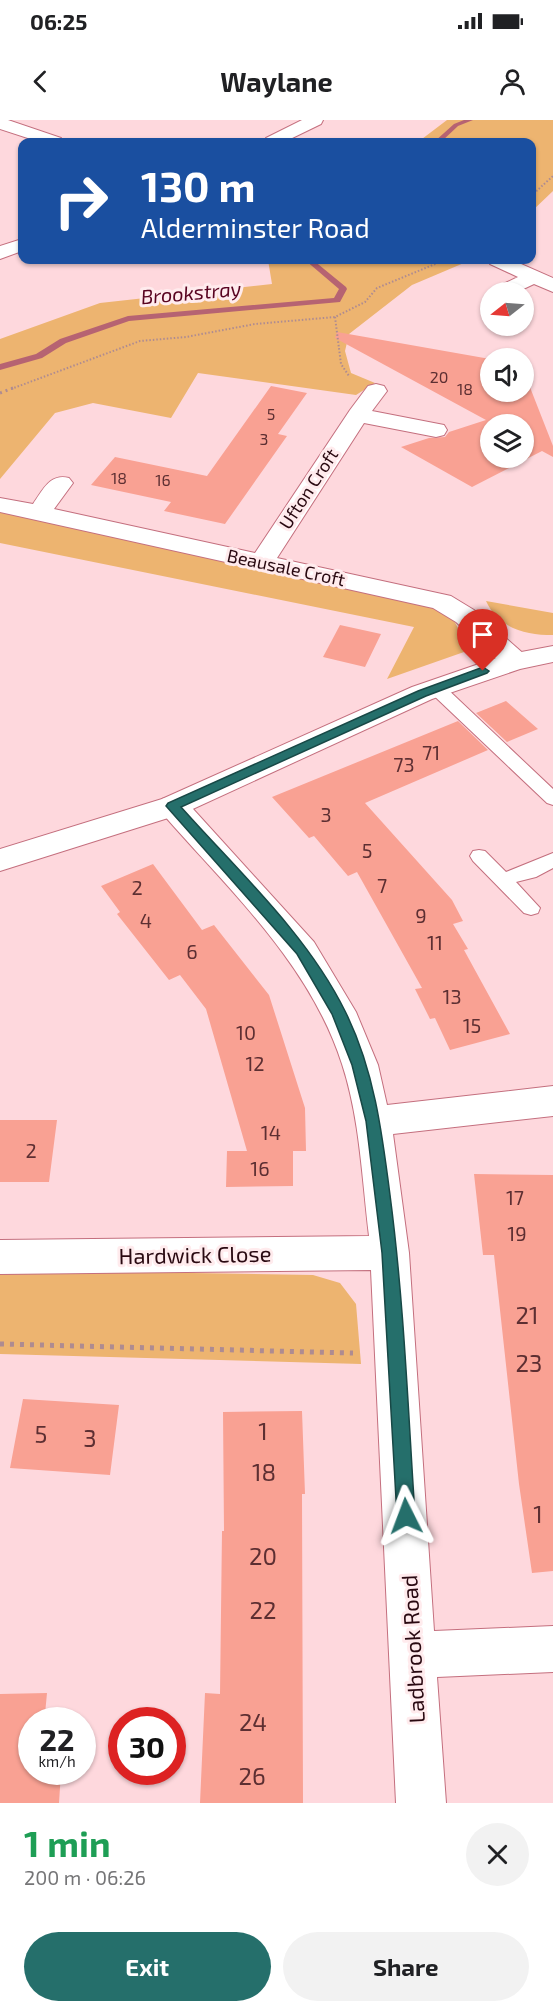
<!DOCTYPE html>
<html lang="en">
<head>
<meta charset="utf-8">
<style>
	body { margin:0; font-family:"Exo 2",sans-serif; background:#f2f2f2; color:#202124; height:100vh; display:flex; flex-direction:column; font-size:22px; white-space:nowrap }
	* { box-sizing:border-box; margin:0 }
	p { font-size:20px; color:#757577 }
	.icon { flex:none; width:33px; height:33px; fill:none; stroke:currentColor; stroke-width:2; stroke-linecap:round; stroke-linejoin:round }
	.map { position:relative; height:1683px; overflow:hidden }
	.panel { display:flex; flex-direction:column; background:#fff; flex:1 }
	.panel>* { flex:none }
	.hud { position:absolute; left:18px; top:18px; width:518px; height:126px; border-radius:12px; box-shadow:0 2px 4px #0004; background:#1a4fa0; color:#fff; overflow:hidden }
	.needle { width:39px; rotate:253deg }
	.buttons { position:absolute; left:480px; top:162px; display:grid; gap:12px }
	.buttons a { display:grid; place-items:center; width:54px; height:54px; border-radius:50%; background:#fff; box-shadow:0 2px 4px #0004; font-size:30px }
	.speed { position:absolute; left:18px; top:1587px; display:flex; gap:12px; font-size:30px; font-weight:700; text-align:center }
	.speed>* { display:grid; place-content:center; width:78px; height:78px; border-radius:50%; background:#fff; box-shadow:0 2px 4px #0004; line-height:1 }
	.speed small { font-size:15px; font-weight:400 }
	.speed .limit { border:9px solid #d22; background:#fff; color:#111 }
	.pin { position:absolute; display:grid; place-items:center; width:51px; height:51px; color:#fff; margin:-62px -26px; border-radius:50% 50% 50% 0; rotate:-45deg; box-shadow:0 0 6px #0007 }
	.pin .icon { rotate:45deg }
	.me { position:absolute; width:66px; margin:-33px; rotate:357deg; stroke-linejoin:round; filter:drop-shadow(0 0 4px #0008) }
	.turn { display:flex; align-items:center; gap:21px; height:126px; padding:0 24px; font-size:27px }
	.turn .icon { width:78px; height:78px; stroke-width:2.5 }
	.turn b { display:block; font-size:42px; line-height:51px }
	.round { display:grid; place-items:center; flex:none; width:63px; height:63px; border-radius:32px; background:#f2f2f2 }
	.headline { display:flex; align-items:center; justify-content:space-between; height:102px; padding:0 24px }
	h1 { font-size:36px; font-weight:700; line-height:45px; color:#1e9e55 }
	.primary-button { display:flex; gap:12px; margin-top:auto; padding:12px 24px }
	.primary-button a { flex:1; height:69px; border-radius:36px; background:#256f6b; color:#fff; font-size:24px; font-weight:700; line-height:69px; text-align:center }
	.primary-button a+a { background:#f2f2f2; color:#202124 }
	.status { display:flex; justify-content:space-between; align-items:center; height:42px; padding:0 30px; background:#fff; direction:ltr }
	.status svg { height:16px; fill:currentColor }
	header { display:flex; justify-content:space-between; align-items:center; height:78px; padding:0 24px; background:#fff; font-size:27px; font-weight:700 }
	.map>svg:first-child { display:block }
</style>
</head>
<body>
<div class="status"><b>06:25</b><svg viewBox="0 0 49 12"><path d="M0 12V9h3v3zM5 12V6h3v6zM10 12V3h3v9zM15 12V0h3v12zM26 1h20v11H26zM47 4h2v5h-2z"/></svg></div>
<header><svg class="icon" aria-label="back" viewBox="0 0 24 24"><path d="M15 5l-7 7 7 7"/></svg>Waylane<svg class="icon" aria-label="person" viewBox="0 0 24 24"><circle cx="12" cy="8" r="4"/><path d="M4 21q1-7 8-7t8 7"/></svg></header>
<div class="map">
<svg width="553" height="1683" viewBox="0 0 553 1683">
	<rect width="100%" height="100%" fill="#fed8dd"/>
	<path fill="#edb470" d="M 447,0 L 553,0 L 553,71 L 531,92 L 531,22 L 418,22 Z
		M 268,140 L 471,140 L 412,165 L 349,214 L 345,231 L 351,253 L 375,263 L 356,275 L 198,253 L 171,298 L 93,283 L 55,293 L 0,359 L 0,219 L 100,183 L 272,164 Z
		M 0,392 L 425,484 L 453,499 L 467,524 L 464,532 L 387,559 L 414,507 L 0,423 Z
		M 486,481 L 553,493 L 553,515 C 525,515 498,508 486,481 Z
		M 0,1150 L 313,1155 L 340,1163 L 356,1184 L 361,1244 L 0,1234 Z"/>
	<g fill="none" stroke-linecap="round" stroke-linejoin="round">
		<path fill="#b66372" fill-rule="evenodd" d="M 464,0 L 473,0 L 458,6 L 441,22 L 434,22 L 454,4 Z
			M 305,140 L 313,140 L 346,167 L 347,169 L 340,182 L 129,201 L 66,223 L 42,238 L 0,250 L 0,244 L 36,234 L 60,219 L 128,196 L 334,178 L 339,169 Z"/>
	</g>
	<path fill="#f9a193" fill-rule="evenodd" d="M 337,212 L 490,239 L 490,272 L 524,272 L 524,252 L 553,326 L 553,337 L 542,331 L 472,367 L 401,327 L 429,318 L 445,317 L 449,312 L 486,300 L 335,218 ZM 490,304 L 524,304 L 524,338 L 490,338 Z
		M 271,266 L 307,273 L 278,314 L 287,316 L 225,404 L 164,391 L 171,382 L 91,365 L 115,337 L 207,356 Z
		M 340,505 L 381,514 L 365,547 L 323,537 Z
		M 506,581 L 538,609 L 507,622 L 476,593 Z
		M 458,601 L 488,630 L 365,683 L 452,780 L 463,801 L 453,804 L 468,829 L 464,830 L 510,914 L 450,930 L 435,898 L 430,899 L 415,869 L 422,868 L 357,752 L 348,756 L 314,716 L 309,718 L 272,677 Z
		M 153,744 L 202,810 L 214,805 L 269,875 L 305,988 L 306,1031 L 293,1031 L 293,1066 L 226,1067 L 227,1031 L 247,1031 L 206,889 L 180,855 L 169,860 L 117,794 L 120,792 L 101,766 Z
		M 0,1000 L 57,1000 L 49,1062 L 0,1062 Z
		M 474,1054 L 553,1055 L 553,1451 L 532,1453 L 519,1364 L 494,1135 L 483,1135 Z
		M 23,1279 L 119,1285 L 110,1355 L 10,1348 Z
		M 302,1291 L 305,1374 L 302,1374 L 303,1683 L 200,1683 L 205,1573 L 220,1574 L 222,1411 L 224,1411 L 223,1292 Z
		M 47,1573 L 45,1594 L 64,1594 L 63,1600 L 32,1600 L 32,1652 L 61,1652 L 59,1683 L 0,1683 L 0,1574 Z"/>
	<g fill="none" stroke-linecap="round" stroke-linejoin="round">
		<defs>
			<path id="lane" d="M 436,563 L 442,564 L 553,669 L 553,685 L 547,683 L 430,572 L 428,568 L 430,564 Z
				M 479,730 L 485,731 L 506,752 L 553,733 L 553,748 L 536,757 L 516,762 L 540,788 L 538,793 L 531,795 L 524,793 L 473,741 L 470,736 L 473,731 Z"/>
			<path id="street" d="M 0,0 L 8,0 L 61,18 L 64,22 L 40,22 L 0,9 Z
				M 302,0 L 323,0 L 321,4 L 284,22 L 263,22 L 266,18 Z
				M 22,119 L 22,131 L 0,139 L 0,126 Z
				M 488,140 L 512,140 L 553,158 L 553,172 L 534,164 L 517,172 L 498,172 L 496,170 L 499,166 L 518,157 L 490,144 Z
				M 376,264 L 384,266 L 387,271 L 372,291 L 444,305 L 447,310 L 444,315 L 436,317 L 364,303 L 277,438 L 451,476 L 474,490 L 525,535 L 529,541 L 525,547 L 515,549 L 505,547 L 456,502 L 433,488 L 0,392 L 0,378 L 33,384 C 43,370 50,353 69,358 L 73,363 L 54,389 L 255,433 L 350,290 L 368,266 Z
				M 173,676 L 184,679 L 314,822 L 356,892 L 378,945 L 387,985 L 553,966 L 553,996 L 393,1014 L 409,1133 L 434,1511 L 553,1506 L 553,1552 L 437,1557 L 446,1683 L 396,1683 L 371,1150 L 0,1154 L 0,1120 L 369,1116 C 362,1059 360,999 342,944 C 310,844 230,771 162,693 L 158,686 L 162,679 Z"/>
			<path id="secondary" d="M 553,526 L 553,542 L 520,549 L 432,579 L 184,693 L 0,751 L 0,729 L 162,679 L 412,567 L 505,535 Z"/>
		</defs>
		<use href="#lane" stroke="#c46f7e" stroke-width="2"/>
		<use href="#street" stroke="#c46f7e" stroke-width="2"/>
		<use href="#secondary" stroke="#c46f7e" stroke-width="2"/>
		<path stroke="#ae8b91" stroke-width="2" stroke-dasharray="1.5 2" stroke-linecap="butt" d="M 531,76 L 553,56
			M 335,197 L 341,244 L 349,256
			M 11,269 L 140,221 L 186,217 L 255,204 L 335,197 L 365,182 L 377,168 L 445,140"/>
		<path stroke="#ae8b91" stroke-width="3" stroke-dasharray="2 4" stroke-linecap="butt" d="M 0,273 L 15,267"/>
		<path stroke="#ae8b91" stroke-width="5" stroke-dasharray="4 6" stroke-linecap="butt" d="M 0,1224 L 353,1233"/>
		<use href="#lane" fill="#fff" fill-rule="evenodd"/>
		<use href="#street" fill="#fff" fill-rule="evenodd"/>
		<use href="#secondary" fill="#fff" fill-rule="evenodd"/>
	</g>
	<path fill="#256f6b" stroke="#184846" stroke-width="1.5" d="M 483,547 L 489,551 L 487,553 L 426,576 L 181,687 C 238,751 307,814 345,891 C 374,949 382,1012 390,1075 C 404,1182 408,1289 415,1396 L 412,1403 L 406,1405 L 400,1403 L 397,1396 L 382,1133 L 366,1001 L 352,945 L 332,894 L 297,834 L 166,686 L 168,683 L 418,571 Z"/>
	<g text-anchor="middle" stroke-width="6" stroke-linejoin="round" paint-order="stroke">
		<g font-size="16" fill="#5d2f32">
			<text x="439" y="263">20</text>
			<text x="465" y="275">18</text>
			<text x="271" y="300">5</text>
			<text x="264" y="325">3</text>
			<text x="119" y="364">18</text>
			<text x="163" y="366">16</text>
		</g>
		<g font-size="18" fill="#290911" stroke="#ffebed">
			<text transform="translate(309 369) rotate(-57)" y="6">Ufton Croft</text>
			<text transform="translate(286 448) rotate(12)" y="6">Beausale Croft</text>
		</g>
		<g font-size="20" font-style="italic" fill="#580320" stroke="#ffebed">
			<text transform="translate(191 173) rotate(-5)" y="7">Brookstray</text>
		</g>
		<g font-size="20" fill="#5d2f32">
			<text x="431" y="640">71</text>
			<text x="404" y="652">73</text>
			<text x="326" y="702">3</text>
			<text x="367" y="738">5</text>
			<text x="382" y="773">7</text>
			<text x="137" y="775">2</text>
			<text x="421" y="803">9</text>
			<text x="146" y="808">4</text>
			<text x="435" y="830">11</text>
			<text x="192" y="839">6</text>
			<text x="452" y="884">13</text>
			<text x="472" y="913">15</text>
			<text x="246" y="920">10</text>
			<text x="255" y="951">12</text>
			<text x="271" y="1020">14</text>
			<text x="31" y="1038">2</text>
			<text x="260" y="1056">16</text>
			<text x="515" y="1085">17</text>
			<text x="517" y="1121">19</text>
		</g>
		<g font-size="22" fill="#290911" stroke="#ffebed">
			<text transform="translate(195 1135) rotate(-1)" y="8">Hardwick Close</text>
			<text transform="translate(413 1529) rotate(-93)" y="8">Ladbrook Road</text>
		</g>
		<g font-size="24" fill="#5d2f32">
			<text x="527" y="1204">21</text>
			<text x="529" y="1252">23</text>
			<text x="263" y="1320">1</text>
			<text x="41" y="1323">5</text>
			<text x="90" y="1327">3</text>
			<text x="264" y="1361">18</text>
			<text x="538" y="1403">1</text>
			<text x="263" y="1445">20</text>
			<text x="263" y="1499">22</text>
			<text x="253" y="1611">24</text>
			<text x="252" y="1665">26</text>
		</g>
	</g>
</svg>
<div class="buttons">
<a><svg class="needle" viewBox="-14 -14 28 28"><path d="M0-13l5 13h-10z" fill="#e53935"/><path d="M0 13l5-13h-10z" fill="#757577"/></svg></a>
<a><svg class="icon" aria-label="sound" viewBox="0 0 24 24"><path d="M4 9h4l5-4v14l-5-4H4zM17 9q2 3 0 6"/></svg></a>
<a><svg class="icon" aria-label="layers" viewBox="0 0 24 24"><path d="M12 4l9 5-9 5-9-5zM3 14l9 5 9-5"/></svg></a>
</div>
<div class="speed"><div>22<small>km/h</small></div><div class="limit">30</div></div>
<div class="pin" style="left:483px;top:551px;background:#d93025"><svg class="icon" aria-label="arrive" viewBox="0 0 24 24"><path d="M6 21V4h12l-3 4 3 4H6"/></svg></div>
<svg class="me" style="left:406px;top:1396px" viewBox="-20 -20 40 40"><path d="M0-17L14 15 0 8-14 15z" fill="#256f6b" stroke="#fff" stroke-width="4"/></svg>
<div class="hud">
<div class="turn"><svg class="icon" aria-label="right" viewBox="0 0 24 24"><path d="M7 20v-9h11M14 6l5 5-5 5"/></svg><div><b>130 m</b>Alderminster Road</div></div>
</div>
</div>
<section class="panel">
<div class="headline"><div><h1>1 min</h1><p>200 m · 06:26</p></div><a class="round"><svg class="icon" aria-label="close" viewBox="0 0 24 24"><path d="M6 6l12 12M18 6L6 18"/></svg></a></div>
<div class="primary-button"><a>Exit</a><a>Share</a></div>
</section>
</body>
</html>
